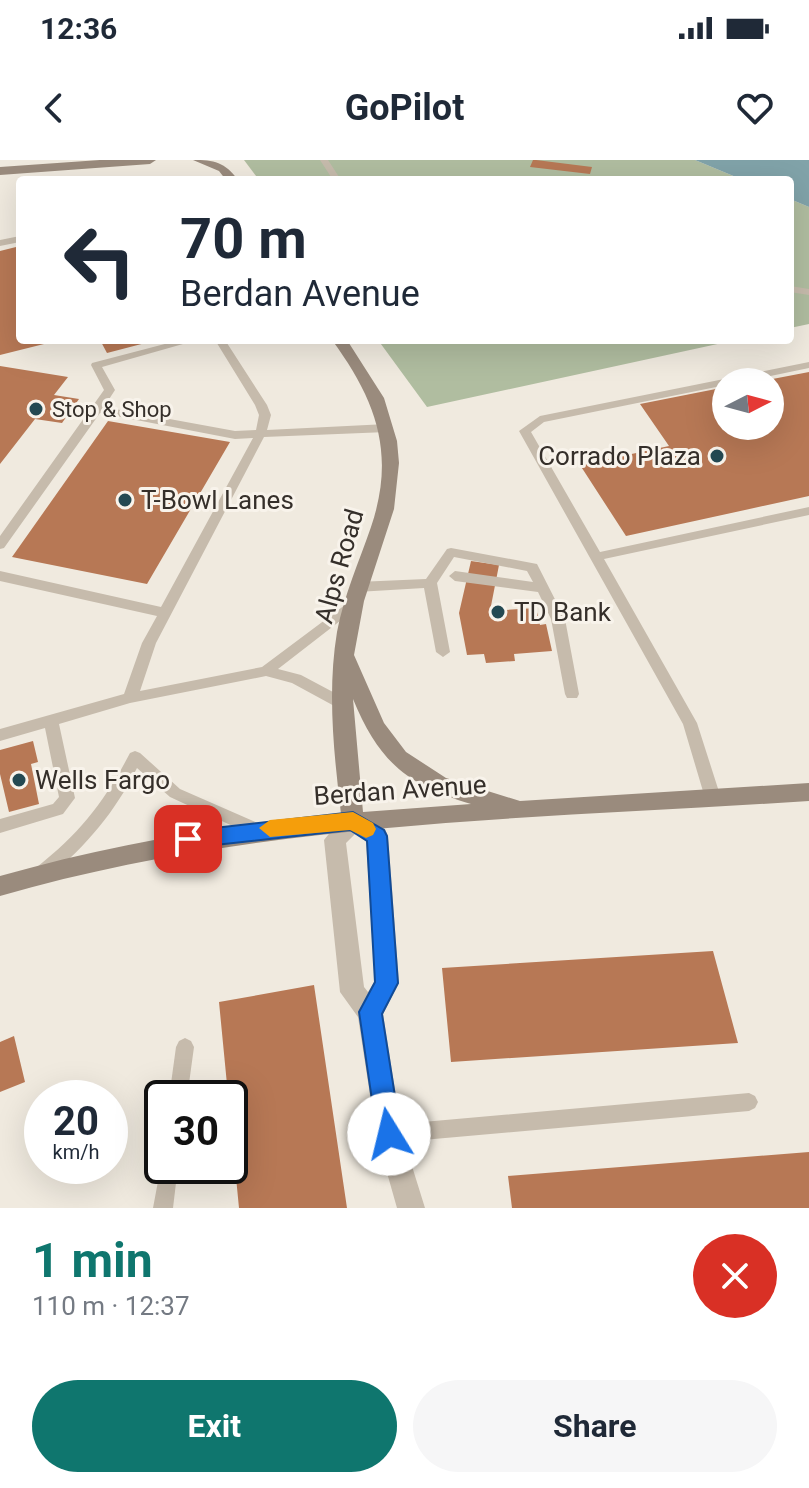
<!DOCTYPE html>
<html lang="en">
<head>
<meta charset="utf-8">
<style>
	body { margin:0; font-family:Roboto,sans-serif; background:#f6f6f7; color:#1f2937; height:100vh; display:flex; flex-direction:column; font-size:30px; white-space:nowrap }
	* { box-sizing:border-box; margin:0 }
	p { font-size:26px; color:#747a83 }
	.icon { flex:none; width:44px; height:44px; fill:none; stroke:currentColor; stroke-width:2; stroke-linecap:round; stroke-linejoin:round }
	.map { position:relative; height:1048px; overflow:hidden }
	.panel { display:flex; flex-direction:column; background:#fff; flex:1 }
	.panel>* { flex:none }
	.hud { position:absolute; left:16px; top:16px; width:778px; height:168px; border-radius:8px; box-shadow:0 8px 32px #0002; background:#fff; color:#1f2937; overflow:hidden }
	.needle { width:52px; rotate:84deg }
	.buttons { position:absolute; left:712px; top:208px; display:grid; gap:16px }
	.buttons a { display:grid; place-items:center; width:72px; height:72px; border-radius:50%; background:#fff; box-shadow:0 8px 32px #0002; font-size:40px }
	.speed { position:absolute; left:24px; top:920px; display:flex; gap:16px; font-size:40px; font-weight:700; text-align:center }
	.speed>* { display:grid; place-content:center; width:104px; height:104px; border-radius:50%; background:#fff; box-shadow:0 8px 32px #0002; line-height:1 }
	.speed small { font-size:20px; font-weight:400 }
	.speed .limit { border:4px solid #111; border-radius:12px; background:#fff; color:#111 }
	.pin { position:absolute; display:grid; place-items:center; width:68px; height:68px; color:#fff; margin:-34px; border-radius:16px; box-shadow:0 4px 12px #0006 }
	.me { position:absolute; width:88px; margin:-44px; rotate:351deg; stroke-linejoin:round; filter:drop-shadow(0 0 6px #0008) }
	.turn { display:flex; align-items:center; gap:28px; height:168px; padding:0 32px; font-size:36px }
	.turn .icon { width:104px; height:104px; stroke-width:2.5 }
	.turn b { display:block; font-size:56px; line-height:68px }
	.round { display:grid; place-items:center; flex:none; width:84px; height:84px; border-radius:42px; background:#f6f6f7 }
	.summary { display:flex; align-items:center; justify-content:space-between; height:136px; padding:0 32px }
	h1 { font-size:48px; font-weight:700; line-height:60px; color:#0f766e }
	.primary-button { display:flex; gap:16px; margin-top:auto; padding:16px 32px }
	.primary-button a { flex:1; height:92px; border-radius:48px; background:#0f766e; color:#fff; font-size:32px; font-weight:700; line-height:92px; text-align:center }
	.primary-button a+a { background:#f6f6f7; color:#1f2937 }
	.status { display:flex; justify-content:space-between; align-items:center; height:56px; padding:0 40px; background:#fff; direction:ltr }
	.status svg { height:22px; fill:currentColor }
	header { display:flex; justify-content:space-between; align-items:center; height:104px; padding:0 32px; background:#fff; font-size:36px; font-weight:700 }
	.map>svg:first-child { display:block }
</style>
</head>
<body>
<div class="status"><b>12:36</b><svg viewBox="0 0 49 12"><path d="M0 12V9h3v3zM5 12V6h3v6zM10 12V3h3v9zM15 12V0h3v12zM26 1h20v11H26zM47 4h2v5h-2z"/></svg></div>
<header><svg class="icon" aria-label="back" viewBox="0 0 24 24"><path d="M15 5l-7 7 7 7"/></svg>GoPilot<svg class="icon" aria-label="heart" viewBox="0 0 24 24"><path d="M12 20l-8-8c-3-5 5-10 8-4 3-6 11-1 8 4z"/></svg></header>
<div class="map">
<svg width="809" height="1048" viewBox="0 0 809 1048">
	<rect width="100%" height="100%" fill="#f0eadf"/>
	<path fill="#b0bda0" d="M 244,0 L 695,0 L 743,20 L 259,20 Z
		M 790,39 L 809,47 L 809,164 L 790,168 Z
		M 378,180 L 736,180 L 427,247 Z"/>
	<path fill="#81a3a9" d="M 695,0 L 809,0 L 809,47 L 790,39 L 790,20 L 743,20 Z"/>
	<path fill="#b77855" d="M 533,0 L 536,0 L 592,7 L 590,14 L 530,7 Z
		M 20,86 L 20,180 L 56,181 L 0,195 L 0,91 Z
		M 100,180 L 153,180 L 153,181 L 107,193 Z
		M 0,206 L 68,217 L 54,235 L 79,239 L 62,263 L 35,259 L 0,304 Z
		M 809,212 L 809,336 L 626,376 L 580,305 L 669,286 L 640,244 L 726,227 L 726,266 L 770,266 L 770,222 L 762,221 Z
		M 108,261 L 230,282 L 147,424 L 12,397 Z
		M 471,401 L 499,405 L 490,451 L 536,448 L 540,465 L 546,464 L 552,491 L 514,494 L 515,501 L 486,503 L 484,494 L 467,495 L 459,453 Z
		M 33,581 L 38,602 L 31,604 L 39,644 L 9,652 L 0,614 L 0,590 Z
		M 713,791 L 738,883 L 451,902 L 442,808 Z
		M 314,825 L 347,1048 L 239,1048 L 219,842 Z
		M 14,876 L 25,922 L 0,932 L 0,882 Z
		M 809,992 L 809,1048 L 512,1048 L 508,1016 Z"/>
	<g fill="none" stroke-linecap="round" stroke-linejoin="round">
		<path fill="#c6bbac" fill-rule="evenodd" d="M 320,0 L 328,0 L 341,20 L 333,20 Z
			M 20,76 L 20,82 L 0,86 L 0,80 Z
			M 790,126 L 809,129 L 809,135 L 790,132 Z
			M 180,180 L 197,180 L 102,207 L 115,230 L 104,247 L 235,271 L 256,270 L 259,255 L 255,245 L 215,180 L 225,180 L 267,245 L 271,255 L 267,270 L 387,264 L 393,268 L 387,272 L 264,277 L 156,483 L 140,531 L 262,507 L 353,439 L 358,441 L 360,444 L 358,447 L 278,509 L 301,515 L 348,540 L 350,544 L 348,548 L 338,548 L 292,523 L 266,516 L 130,543 L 59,564 L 75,638 L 63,654 L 0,673 L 0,659 L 53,644 L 59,637 L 45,568 L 0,581 L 0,569 L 124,534 L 142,483 L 157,456 L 0,421 L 0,411 L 161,447 L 253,278 L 235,279 L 100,253 L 4,388 L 0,389 L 0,376 L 104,230 L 91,205 L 92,203 Z
			M 809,202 L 809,208 L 741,222 L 726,222 L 726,225 L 544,262 L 531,272 L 600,392 L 809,347 L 809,355 L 604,399 L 697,563 L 721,638 L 718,642 L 713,644 L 708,642 L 705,638 L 683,564 L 519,271 L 540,256 Z
			M 451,388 L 537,404 L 565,459 L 579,534 L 577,538 L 567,538 L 565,534 L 551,459 L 538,432 L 455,421 L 449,416 L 455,411 L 533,422 L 527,411 L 454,397 L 437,423 L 450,492 L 443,497 L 436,492 L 424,428 L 357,432 L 350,427 L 357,422 L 426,419 L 447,389 Z
			M 135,591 L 140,593 L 180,629 L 262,665 L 265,670 L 262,675 L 257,677 L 252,675 L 170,637 L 137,608 C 115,652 87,685 49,717 L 43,719 L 37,717 L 35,712 L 37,707 C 80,673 105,641 130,593 Z
			M 185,878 L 191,881 L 194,887 L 187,938 L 169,938 L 176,887 L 179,881 Z
			M 749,933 L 755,936 L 758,942 L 755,948 L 749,951 L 389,983 L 382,981 L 380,974 L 382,967 L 389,965 Z
			M 162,1000 L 162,1006 L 178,1006 L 173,1048 L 153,1048 Z"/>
		<path fill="#c6bbac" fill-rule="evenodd" d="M 353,652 L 385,669 L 388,676 L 399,823 L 383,854 L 402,974 L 425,1048 L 397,1048 L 376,974 L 358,857 L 340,832 L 324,680 L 345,654 ZM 355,674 L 366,681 L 375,821 L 368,832 L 364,827 L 346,683 Z"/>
		<path fill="#9a8b7d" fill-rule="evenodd" d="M 100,0 L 156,0 L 150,4 L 0,15 L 0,7 Z
			M 193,0 C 214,0 225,2 238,20 L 226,20 L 219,11 Z
			M 332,180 L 347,180 L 384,238 L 397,281 L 399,303 L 394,349 L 364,441 L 354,495 L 384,563 L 406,592 L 446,618 L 520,641 L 809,623 L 809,641 C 538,659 263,660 0,736 L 0,716 C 112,684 225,665 341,654 C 334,594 327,532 337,472 C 344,435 359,402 371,367 C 396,293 376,240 332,180 ZM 353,539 C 379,602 407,625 471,644 L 363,652 Z"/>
	</g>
	<path fill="#1a73e8" stroke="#114b97" stroke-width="2" d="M 353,652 L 384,670 L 387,676 L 398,823 L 382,854 L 401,974 L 398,982 L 389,986 L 380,982 L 377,974 L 359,852 L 375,822 L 367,681 L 350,670 L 188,688 L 178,679 L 188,671 Z"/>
	<path fill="#f59e0b" d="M 353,652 L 373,663 L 376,669 L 373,675 L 366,678 L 350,670 L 270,677 L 259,668 L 270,660 Z"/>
	<g fill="#244952" stroke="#f8f3eb" stroke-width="3">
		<circle cx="36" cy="249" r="8"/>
		<circle cx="717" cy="296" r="8"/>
		<circle cx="125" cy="340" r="8"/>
		<circle cx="498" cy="452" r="8"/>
		<circle cx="19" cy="620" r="8"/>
	</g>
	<g text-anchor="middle" stroke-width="6" stroke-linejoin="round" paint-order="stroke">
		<g font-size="22" fill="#352f2a" stroke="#f8f3eb" text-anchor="start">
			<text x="52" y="257">Stop &amp; Shop</text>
		</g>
		<g font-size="26" fill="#352f2a" stroke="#f8f3eb" text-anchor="start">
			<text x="701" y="305" text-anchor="end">Corrado Plaza</text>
			<text x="141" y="349">T-Bowl Lanes</text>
			<text x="514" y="461">TD Bank</text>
			<text x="35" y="629">Wells Fargo</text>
		</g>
		<g font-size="26" fill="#352f2a" stroke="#f8f3eb">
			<text transform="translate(339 406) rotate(-74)" y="9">Alps Road</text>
			<text transform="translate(400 630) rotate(-4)" y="9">Berdan Avenue</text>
		</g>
	</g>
</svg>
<div class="buttons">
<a><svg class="needle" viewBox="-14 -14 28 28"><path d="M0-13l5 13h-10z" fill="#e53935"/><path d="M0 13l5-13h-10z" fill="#747a83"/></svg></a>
</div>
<div class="speed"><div>20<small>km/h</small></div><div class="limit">30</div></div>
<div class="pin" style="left:188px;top:679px;background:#d93025"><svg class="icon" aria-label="arrive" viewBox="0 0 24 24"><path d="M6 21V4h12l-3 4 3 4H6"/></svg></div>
<svg class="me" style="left:389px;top:974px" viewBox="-20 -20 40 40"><circle r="19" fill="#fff"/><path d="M0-13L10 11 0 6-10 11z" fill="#1a73e8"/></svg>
<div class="hud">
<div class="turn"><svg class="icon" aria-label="left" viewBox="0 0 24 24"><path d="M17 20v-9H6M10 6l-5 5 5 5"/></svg><div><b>70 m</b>Berdan Avenue</div></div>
</div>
</div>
<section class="panel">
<div class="summary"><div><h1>1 min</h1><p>110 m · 12:37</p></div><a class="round" style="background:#d93025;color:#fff"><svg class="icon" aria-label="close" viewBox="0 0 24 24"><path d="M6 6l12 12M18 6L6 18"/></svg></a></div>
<div class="primary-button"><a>Exit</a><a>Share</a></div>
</section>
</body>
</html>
